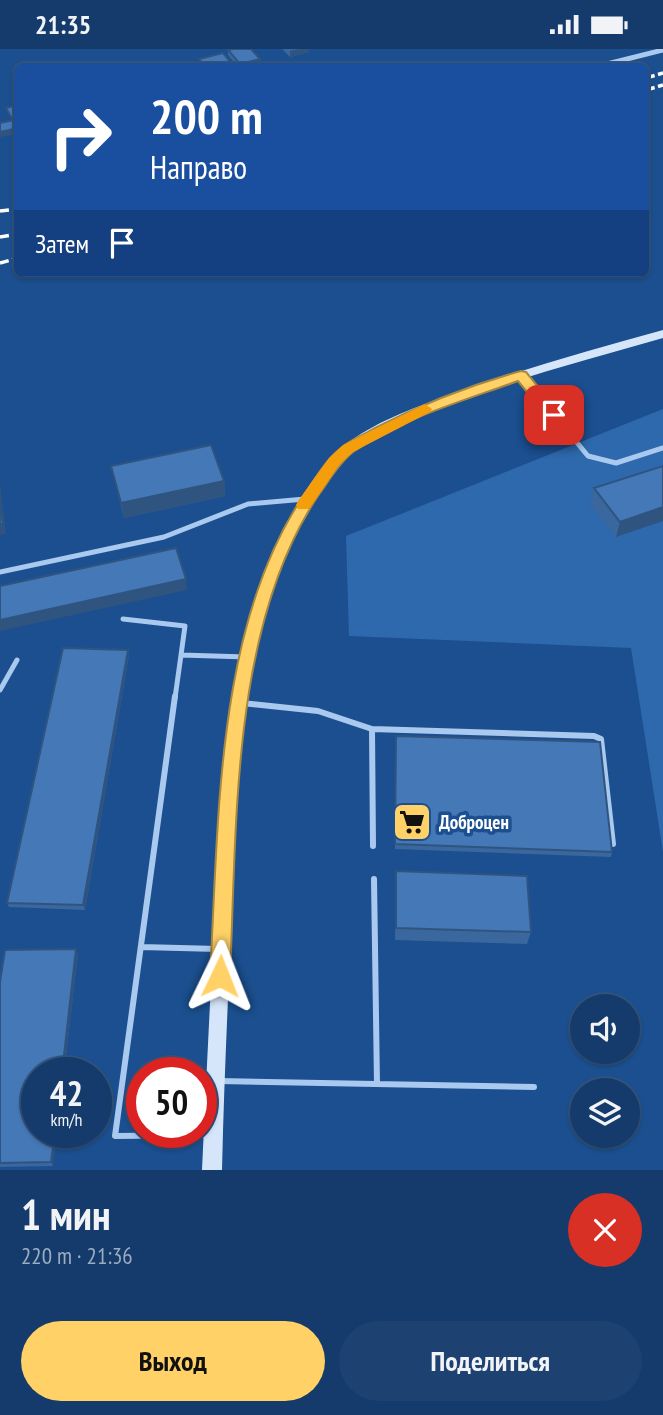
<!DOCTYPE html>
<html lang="ru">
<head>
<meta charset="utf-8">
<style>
	body { margin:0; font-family:"PT Sans Narrow",sans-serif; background:#1d4271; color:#f1f3f6; height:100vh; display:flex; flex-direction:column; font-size:26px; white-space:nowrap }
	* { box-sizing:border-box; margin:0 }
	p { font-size:23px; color:#9dadc1 }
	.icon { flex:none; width:38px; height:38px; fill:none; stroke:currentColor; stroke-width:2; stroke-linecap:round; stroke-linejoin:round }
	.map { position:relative; height:1121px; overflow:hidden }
	.sheet { display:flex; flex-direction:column; background:#143b6b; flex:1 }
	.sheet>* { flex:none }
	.banner { position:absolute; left:14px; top:14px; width:635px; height:214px; border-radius:10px; box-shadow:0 2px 5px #0004,0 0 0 2px #33557e; background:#1a4fa0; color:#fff; overflow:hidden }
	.buttons { position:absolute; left:570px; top:945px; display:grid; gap:14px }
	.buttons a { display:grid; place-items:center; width:70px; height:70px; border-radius:50%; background:#143b6b; box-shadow:0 2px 5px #0004,0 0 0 2px #33557e; font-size:35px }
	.speed { position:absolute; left:21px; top:1008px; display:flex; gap:14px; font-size:35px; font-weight:700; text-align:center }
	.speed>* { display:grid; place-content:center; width:91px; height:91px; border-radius:50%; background:#143b6b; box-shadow:0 2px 5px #0004,0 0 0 2px #33557e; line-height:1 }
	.speed small { font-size:18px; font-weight:400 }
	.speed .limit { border:10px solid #d22; background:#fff; color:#111 }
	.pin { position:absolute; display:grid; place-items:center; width:60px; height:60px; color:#fff; margin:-30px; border-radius:14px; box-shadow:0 4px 10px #0006 }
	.me { position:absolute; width:77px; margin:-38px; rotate:2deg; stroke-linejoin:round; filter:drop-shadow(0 0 5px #0008) }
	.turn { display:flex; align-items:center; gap:24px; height:147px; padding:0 21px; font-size:32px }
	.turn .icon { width:91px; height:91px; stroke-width:2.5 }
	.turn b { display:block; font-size:49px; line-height:60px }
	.then { display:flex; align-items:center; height:66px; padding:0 21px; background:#0003; gap:14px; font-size:26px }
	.round { display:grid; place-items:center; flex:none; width:74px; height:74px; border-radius:37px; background:#1d4271 }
	.summary { display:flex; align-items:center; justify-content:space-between; height:119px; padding:0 21px }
	h1 { font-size:42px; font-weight:700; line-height:52px }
	.action { display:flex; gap:14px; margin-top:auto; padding:14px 21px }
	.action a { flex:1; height:80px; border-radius:42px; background:#ffd166; color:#111; font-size:28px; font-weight:700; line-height:80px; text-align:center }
	.action a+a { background:#1d4271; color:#f1f3f6 }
	.status { display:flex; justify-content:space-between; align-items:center; height:49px; padding:0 35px; background:#143b6b; direction:ltr }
	.status svg { height:19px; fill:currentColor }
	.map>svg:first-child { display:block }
</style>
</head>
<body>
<div class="status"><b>21:35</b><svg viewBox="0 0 49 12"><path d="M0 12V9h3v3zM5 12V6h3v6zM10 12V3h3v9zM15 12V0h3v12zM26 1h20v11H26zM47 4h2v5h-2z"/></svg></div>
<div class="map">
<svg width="663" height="1121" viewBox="0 0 663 1121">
	<rect width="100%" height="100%" fill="#1b4f8f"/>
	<path fill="#2e69ad" d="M 663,360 L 663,803 L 631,599 L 349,587 L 346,487 Z"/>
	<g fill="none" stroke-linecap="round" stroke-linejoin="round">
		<path stroke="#a9c9ee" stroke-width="5" d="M 521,326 L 588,407 L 616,414 L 663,399
			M 0,523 L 164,488 L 248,455 L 305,450
			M 123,570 L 185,577 L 181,606
			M 0,641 L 17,611
			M 175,649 L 181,606 L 247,608"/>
		<path stroke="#a9c9ee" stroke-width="6" d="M 175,647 L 115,1087 L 210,1086
			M 242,654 L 318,662 L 372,680 L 594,687 L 601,690 L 613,795
			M 372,680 L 373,797
			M 374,830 L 377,1035
			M 141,898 L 218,900
			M 219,1032 L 534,1038"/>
		<path stroke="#a9c9ee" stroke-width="5" d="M 595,18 L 663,1"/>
		<path fill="#d6e6fa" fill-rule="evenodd" d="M 663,281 L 663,289 C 594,309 524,327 456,352 C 421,365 384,379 354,402 C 331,420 316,446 302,471 C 238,591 239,729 232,861 C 228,948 224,1034 222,1121 L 202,1121 C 206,1035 210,949 215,863 C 223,726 224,590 291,467 C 305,442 321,415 344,397 C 374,373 411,360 447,347 C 518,321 591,301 663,281 Z"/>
		<path stroke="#fff" stroke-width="3.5" stroke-dasharray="9 3.5" stroke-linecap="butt" d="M 646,29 L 663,24
			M 646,41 L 663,36
			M 0,162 L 18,160
			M 0,188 L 18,185
			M 0,214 L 18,209"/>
	</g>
	<path fill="#3a679d" d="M 282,0 L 309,0 L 309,3 L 290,8 Z
		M 228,1 L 260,10 L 260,15 L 251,18 L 238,18 L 228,6 Z
		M 111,417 L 224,432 L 225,447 L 124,469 Z
		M 663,417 L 616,488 L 590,455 L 594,439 Z
		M 129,606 L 85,861 L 9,858 L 7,854 Z
		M 396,687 L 612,803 L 611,808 L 395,800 Z
		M 396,822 L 531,883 L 527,895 L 395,891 Z
		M 78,905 L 64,1024 L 37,1024 L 53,1117 L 0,1118 L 0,933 Z"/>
	<path fill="#305480" d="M 299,0 L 309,0 L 309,3 L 290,8 L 290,2 Z
		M 260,10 L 260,15 L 251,18 L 240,18 L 240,15 Z
		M 230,13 L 230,18 L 211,18 Z
		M 18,79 L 18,85 L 0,88 L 0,83 Z
		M 224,432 L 225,447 L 124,469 L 121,454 Z
		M 0,434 L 6,485 L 0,486 Z
		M 663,458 L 663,472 L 616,488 L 620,473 Z
		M 186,530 L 187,541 L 0,582 L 0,571 Z
		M 128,601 L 129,606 L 85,861 L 83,856 Z
		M 76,900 L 78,905 L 64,1024 L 62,1024 Z
		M 55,1083 L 57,1083 L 53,1117 L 51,1113 Z"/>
	<path fill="#4478b7" stroke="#305480" stroke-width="2" d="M 233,0 L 251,0 L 260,10 L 240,15 L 228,1 Z
		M 223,4 L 230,13 L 211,18 L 205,18 L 199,10 Z
		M 18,56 L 18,69 L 12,70 L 6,59 Z
		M 14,71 L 18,79 L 0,83 L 0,74 Z
		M 211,396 L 224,432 L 121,454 L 111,417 Z
		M 663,417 L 663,458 L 620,473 L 594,439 Z
		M 0,452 L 3,475 L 0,475 Z
		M 176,499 L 186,530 L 0,571 L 0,537 Z
		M 63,599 L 128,601 L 83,856 L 7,854 Z
		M 396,687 L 600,693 L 612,803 L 395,795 Z
		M 396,822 L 527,827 L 531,883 L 396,879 Z
		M 76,900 L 62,1024 L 37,1024 L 37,1083 L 55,1083 L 51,1113 L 0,1114 L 0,933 L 5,901 Z"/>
	<path fill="#ffd166" stroke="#a68842" stroke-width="2" d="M 521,322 L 526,323 L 559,363 L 559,370 L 549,370 L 518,332 C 463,352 402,369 353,403 C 339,414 330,430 320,444 C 231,574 237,774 230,927 L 227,933 L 220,936 L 213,933 L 210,927 C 219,771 215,571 308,440 C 318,425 327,410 341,399 C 350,391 363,386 373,380 C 420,356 470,336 521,322 Z"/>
	<path fill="#f59e0b" d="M 425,355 L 432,360 L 430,363 L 353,403 L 339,416 L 309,460 L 298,460 L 296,456 L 298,452 L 329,409 L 343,396 Z"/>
	<defs>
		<symbol id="supermarket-square" viewBox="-11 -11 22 22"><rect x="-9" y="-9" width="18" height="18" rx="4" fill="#ffd166" stroke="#1b4f8f"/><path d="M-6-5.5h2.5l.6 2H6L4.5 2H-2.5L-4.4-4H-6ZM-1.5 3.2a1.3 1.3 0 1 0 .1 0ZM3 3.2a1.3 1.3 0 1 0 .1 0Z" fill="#111"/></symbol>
	</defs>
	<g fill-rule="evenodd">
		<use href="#supermarket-square" x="390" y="751" width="44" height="44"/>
	</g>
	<g text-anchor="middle" stroke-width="7" stroke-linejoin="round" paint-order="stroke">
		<g font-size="19" font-weight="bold" fill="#fff" stroke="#1b4f8f" text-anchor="start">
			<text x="439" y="780">Доброцен</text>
		</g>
	</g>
</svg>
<div class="buttons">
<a><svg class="icon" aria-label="sound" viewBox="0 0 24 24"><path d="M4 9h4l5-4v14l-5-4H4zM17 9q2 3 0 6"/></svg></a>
<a><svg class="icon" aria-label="layers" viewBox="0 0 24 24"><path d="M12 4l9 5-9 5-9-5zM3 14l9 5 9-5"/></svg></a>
</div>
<div class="speed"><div>42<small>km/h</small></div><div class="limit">50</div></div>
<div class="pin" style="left:554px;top:366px;background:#d93025"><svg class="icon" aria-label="arrive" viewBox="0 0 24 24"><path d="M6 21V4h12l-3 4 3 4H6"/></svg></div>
<svg class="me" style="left:220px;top:927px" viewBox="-20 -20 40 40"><path d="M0-17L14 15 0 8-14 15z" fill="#ffd166" stroke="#fff" stroke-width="4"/></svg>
<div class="banner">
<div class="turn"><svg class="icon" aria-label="right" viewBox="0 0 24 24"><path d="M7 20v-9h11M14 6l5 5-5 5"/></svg><div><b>200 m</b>Направо</div></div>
<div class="then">Затем<svg class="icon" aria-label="arrive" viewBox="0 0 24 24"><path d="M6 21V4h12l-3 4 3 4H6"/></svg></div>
</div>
</div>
<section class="sheet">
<div class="summary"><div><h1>1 мин</h1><p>220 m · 21:36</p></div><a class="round" style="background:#d93025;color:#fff"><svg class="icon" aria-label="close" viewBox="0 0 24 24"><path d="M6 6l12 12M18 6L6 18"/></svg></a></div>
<div class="action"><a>Выход</a><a>Поделиться</a></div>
</section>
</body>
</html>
